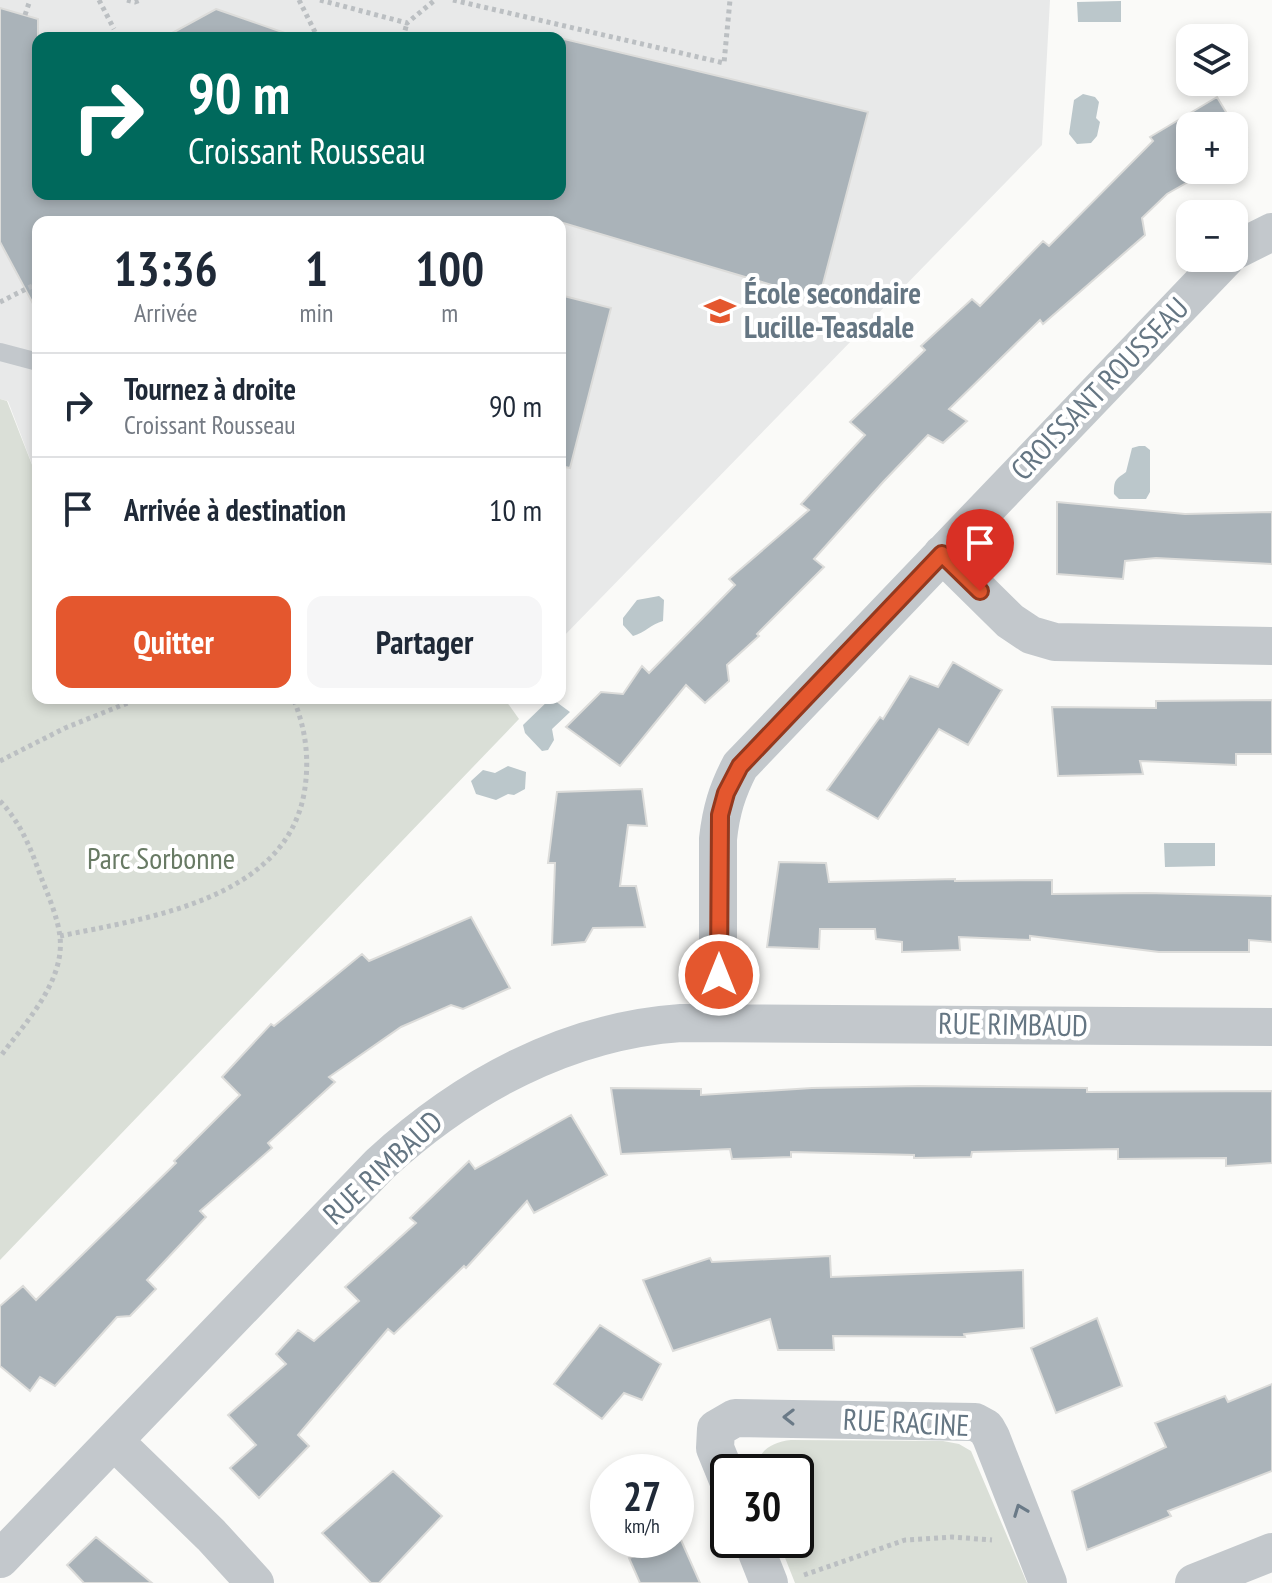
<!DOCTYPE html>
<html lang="fr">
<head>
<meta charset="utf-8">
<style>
	body { margin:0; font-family:"PT Sans Narrow",sans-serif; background:#f6f6f7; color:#1f2937; height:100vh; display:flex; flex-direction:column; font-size:30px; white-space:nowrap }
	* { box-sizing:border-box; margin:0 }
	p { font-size:26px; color:#747a83 }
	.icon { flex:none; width:44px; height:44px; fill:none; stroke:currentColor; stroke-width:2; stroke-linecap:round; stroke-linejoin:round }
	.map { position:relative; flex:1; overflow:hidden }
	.sheet { position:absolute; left:32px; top:216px; width:534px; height:488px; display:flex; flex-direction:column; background:#fff; border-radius:16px; box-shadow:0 4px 12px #0003 }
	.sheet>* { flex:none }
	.hud { position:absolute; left:32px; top:32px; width:534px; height:168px; border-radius:16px; box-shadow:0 4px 12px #0003; background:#00695c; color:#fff; overflow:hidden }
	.buttons { position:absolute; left:1176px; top:24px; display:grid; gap:16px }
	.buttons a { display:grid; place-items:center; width:72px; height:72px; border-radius:16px; background:#fff; box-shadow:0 4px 12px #0003; font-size:40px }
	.speed { position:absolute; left:590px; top:1454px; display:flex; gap:16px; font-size:40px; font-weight:700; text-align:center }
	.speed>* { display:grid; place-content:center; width:104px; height:104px; border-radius:50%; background:#fff; box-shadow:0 4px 12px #0003; line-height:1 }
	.speed small { font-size:20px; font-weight:400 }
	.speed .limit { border:4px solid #111; border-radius:12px; background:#fff; color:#111 }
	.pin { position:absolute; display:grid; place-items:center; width:68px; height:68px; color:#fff; margin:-82px -34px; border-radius:50% 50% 50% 0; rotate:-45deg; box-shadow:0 0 8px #0007 }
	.pin .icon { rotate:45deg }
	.me { position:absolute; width:88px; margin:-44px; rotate:0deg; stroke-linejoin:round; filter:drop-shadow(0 0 6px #0008) }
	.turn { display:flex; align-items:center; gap:28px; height:168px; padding:0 24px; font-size:36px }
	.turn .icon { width:104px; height:104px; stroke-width:2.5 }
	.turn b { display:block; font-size:56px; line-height:68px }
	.eta { display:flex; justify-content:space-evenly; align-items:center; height:136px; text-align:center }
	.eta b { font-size:48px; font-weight:700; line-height:56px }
	.button { display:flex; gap:16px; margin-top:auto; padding:16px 24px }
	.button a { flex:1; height:92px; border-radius:16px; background:#e4572e; color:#fff; font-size:32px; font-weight:700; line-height:92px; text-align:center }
	.button a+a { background:#f6f6f7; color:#1f2937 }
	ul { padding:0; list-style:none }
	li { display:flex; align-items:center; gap:24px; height:104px; padding:0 24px; border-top:2px solid #e0e1e3 }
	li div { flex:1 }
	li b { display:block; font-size:30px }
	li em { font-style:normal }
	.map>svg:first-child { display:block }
</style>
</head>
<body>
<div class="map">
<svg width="1272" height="1583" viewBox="0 0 1272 1583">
	<rect width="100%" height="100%" fill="#fafaf8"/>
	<path fill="#e8e9e9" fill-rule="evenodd" d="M 0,0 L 1050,0 L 1042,145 L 560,640 L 560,222 L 38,222 L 38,480 L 8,401 L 0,399 ZM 38,38 L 560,38 L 560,194 L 38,194 Z"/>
	<path fill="#dadfd7" d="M 0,399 L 7,401 L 38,480 L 38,698 L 504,698 L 519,719 L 0,1260 Z
		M 791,1440 L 943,1441 L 959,1444 L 971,1451 L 1027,1583 L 795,1583 L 778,1540 L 796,1540 L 796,1472 L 754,1472 C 758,1451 771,1442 791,1440 Z"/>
	<path fill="#bbc7cb" d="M 1121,1 L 1121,22 L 1078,22 L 1077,2 Z
		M 1083,94 L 1095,97 L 1099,102 L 1096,118 L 1100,122 L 1097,136 L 1091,143 L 1077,144 L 1069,134 L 1074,100 Z
		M 1139,446 L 1145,446 L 1150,450 L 1150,492 L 1146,499 L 1119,499 L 1114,494 C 1114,480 1115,480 1126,472 L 1132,448 Z
		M 659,596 L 664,600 L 663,621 C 651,624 645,633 633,636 L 623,625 L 623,618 L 637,600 Z
		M 551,698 L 570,712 L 552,729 L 554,740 L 548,750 L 542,751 L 525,733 L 523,725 Z
		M 508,766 L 526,772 L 525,789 L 514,795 L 508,794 L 496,800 L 476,794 L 471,781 L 483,770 L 495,773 Z
		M 1164,843 L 1215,843 L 1215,866 L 1165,867 Z"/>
	<path fill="#aab3b9" stroke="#dcdcda" stroke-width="2" d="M 0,8 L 38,19 L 38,194 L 560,194 L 560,38 L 868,112 L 819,299 L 560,222 L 38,222 L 38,313 L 0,242 Z
		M 216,9 L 285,33 L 285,38 L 163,38 Z
		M 1217,97 L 1247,147 L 1234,155 L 1234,126 L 1190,126 L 1190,170 L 1209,170 L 1167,194 L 1142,218 L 1145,235 L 1043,324 L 1040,320 L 949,409 L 967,421 L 943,443 L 928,435 L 883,482 L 814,559 L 824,567 L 757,634 L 759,636 L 727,665 L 729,681 L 705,703 L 686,685 L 620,766 L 566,727 L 601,692 L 623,694 L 642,666 L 649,673 L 735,585 L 729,579 L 809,510 L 801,504 L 865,435 L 850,422 L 925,350 L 921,346 L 972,299 L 980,306 L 1043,241 L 1049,246 L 1153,141 L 1150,137 Z
		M 560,295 L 611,308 L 570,468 L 560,466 Z
		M 1057,502 L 1185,514 L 1272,512 L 1272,564 L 1156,558 L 1125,561 L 1123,579 L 1057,574 Z
		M 953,662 L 1002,690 L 968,745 L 939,729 L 878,819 L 827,790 L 880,717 L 883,719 L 910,676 L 938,687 Z
		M 1272,700 L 1272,754 L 1236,754 L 1236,765 L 1140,761 L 1143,774 L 1058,776 L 1052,707 L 1156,708 L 1156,701 Z
		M 642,789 L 647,826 L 628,825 L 620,886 L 636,886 L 645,927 L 593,928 L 585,942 L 552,945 L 555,863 L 548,863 L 557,792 Z
		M 779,862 L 826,863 L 829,882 L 955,879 L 955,881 L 1052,880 L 1052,894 L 1146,893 L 1272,896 L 1272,942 L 1249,940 L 1249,952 L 1159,952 L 1030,936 L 1030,940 L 959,937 L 960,950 L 902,952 L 902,942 L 876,939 L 875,929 L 820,929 L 819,949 L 767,947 Z
		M 471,917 L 510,988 L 463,1009 L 451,1005 L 401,1027 L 329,1077 L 335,1082 L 268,1143 L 272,1148 L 200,1211 L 206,1217 L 147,1280 L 156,1289 L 130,1316 L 117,1317 L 55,1386 L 40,1377 L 30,1391 L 0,1366 L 0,1306 L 23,1286 L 36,1300 L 176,1163 L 174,1161 L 240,1095 L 222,1077 L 271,1024 L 274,1026 L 362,954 L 369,961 Z
		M 919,1086 L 1087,1088 L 1087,1092 L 1272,1091 L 1272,1163 L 1226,1166 L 1226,1158 L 1118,1159 L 1118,1149 L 972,1152 L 971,1157 L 914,1158 L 914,1155 L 791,1152 L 791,1157 L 732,1159 L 730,1149 L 621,1154 L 611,1088 L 701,1089 L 701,1095 L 812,1088 Z
		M 571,1115 L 607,1175 L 534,1213 L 527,1201 L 466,1268 L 464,1266 L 394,1334 L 388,1329 L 298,1435 L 309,1446 L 259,1498 L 230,1468 L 256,1445 L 228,1415 L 286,1364 L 276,1354 L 298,1330 L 314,1341 L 359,1301 L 345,1287 L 416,1223 L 410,1218 L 469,1161 L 475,1169 Z
		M 830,1256 L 831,1277 L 1023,1270 L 1024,1328 L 964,1334 L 965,1337 L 833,1336 L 834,1350 L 778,1350 L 770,1319 L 673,1351 L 643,1280 L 710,1258 L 712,1262 Z
		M 1097,1318 L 1122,1386 L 1056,1413 L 1031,1348 Z
		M 600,1325 L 661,1364 L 642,1400 L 624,1393 L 602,1419 L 554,1384 Z
		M 1272,1384 L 1272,1471 L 1168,1511 L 1171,1516 L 1087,1550 L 1072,1491 L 1166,1447 L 1155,1423 L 1225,1396 L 1228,1402 Z
		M 393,1471 L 442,1516 L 379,1583 L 371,1583 L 322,1533 Z
		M 96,1537 L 152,1583 L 84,1583 L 67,1565 Z
		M 681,1540 L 700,1583 L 640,1583 L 629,1558 Z"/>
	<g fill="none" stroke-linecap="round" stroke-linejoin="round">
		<path stroke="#bbbfc2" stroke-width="5" stroke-dasharray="4 4" stroke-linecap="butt" d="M 99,0 L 114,29
			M 127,0 L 135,2 L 140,0
			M 299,0 L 318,38
			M 320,0 L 407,23 L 435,0
			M 453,0 L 724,63 L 730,0
			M 25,15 L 30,0
			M 403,38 L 407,23
			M 0,302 L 38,283
			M 0,761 L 65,728 L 140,698
			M 0,801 C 21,823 31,849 41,877 C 48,895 58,918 60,937 C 65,982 24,1024 0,1057
			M 60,936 C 147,918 284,900 304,794 C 310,760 306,729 293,698
			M 804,1575 L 905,1540 L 952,1537 L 992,1540"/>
		<path stroke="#c3c8cc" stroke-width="18" d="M 0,352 L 38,362"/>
		<path stroke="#c3c8cc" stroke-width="38" d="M 1234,251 L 1272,232
			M 942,554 L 1010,621 L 1031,635 L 1055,642 L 1272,646
			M 718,1021 L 718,839 C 721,811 727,791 740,766 L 1226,258
			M 114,1441 L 211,1535 L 255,1583
			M 728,1480 L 715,1448 L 716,1429 L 735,1418 L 975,1422 L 986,1428 L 991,1437 L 1048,1583
			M 752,1540 L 769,1583
			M 0,1559 L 380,1164 C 464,1087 566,1031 681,1023 L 1272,1027
			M 1194,1583 L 1272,1552"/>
	</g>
	<defs><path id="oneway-chevron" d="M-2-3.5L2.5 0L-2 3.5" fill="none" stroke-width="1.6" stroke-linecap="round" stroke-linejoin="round" transform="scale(2)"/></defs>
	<g stroke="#6a7a87">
		<use href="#oneway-chevron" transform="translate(789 1417) rotate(-179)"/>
		<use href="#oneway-chevron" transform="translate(1020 1510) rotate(-111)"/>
	</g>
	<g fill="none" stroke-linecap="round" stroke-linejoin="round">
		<defs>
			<path id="route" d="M 719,975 L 720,815 L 726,793 L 740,766 L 942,554 L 980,591"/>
		</defs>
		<use href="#route" stroke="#94391e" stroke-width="20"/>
		<use href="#route" stroke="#e4572e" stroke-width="14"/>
	</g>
	<defs>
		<symbol id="school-bare" viewBox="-9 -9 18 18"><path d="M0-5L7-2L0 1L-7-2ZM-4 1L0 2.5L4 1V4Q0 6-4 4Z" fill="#e4572e" stroke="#fff" stroke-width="2.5" paint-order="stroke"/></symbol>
	</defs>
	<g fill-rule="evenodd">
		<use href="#school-bare" x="698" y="289" width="44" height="44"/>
	</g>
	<g text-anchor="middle" stroke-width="8" stroke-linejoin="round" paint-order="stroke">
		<g font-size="30" font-weight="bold" fill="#657683" stroke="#fff" text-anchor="start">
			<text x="744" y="304">École secondaire<tspan x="744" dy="34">Lucille-Teasdale</tspan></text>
		</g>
		<g font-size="30" fill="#657683" stroke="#fff">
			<text transform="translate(1100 389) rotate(-46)" y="10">CROISSANT ROUSSEAU</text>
			<text transform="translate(1013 1025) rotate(1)" y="10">RUE RIMBAUD</text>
			<text transform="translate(383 1168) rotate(-43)" y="10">RUE RIMBAUD</text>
			<text transform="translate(906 1423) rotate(3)" y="10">RUE RACINE</text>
		</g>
		<g font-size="30" fill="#687a64" stroke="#fff">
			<text x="161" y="869">Parc Sorbonne</text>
		</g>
	</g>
</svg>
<div class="buttons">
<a><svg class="icon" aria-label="layers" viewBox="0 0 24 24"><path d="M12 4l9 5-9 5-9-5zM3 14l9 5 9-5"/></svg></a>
<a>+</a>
<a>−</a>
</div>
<div class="speed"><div>27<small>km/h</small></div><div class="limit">30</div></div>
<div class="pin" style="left:980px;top:591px;background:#d93025"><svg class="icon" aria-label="arrive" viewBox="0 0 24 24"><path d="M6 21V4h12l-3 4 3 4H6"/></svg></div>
<svg class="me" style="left:719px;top:975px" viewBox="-20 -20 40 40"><circle r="17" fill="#e4572e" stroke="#fff" stroke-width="3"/><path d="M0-11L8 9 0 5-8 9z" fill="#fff"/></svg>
<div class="hud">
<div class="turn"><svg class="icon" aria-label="right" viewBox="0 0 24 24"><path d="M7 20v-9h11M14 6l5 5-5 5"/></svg><div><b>90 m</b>Croissant Rousseau</div></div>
</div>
<section class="sheet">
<div class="eta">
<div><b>13:36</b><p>Arrivée</p></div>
<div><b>1</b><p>min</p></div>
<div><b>100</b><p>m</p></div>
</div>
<ul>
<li><svg class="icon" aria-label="right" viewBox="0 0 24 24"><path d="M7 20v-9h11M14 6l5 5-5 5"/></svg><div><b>Tournez à droite</b><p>Croissant Rousseau</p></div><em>90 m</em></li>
<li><svg class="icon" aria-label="arrive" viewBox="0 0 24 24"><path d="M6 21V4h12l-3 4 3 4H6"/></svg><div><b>Arrivée à destination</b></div><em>10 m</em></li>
</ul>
<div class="button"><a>Quitter</a><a>Partager</a></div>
</section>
</div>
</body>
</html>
